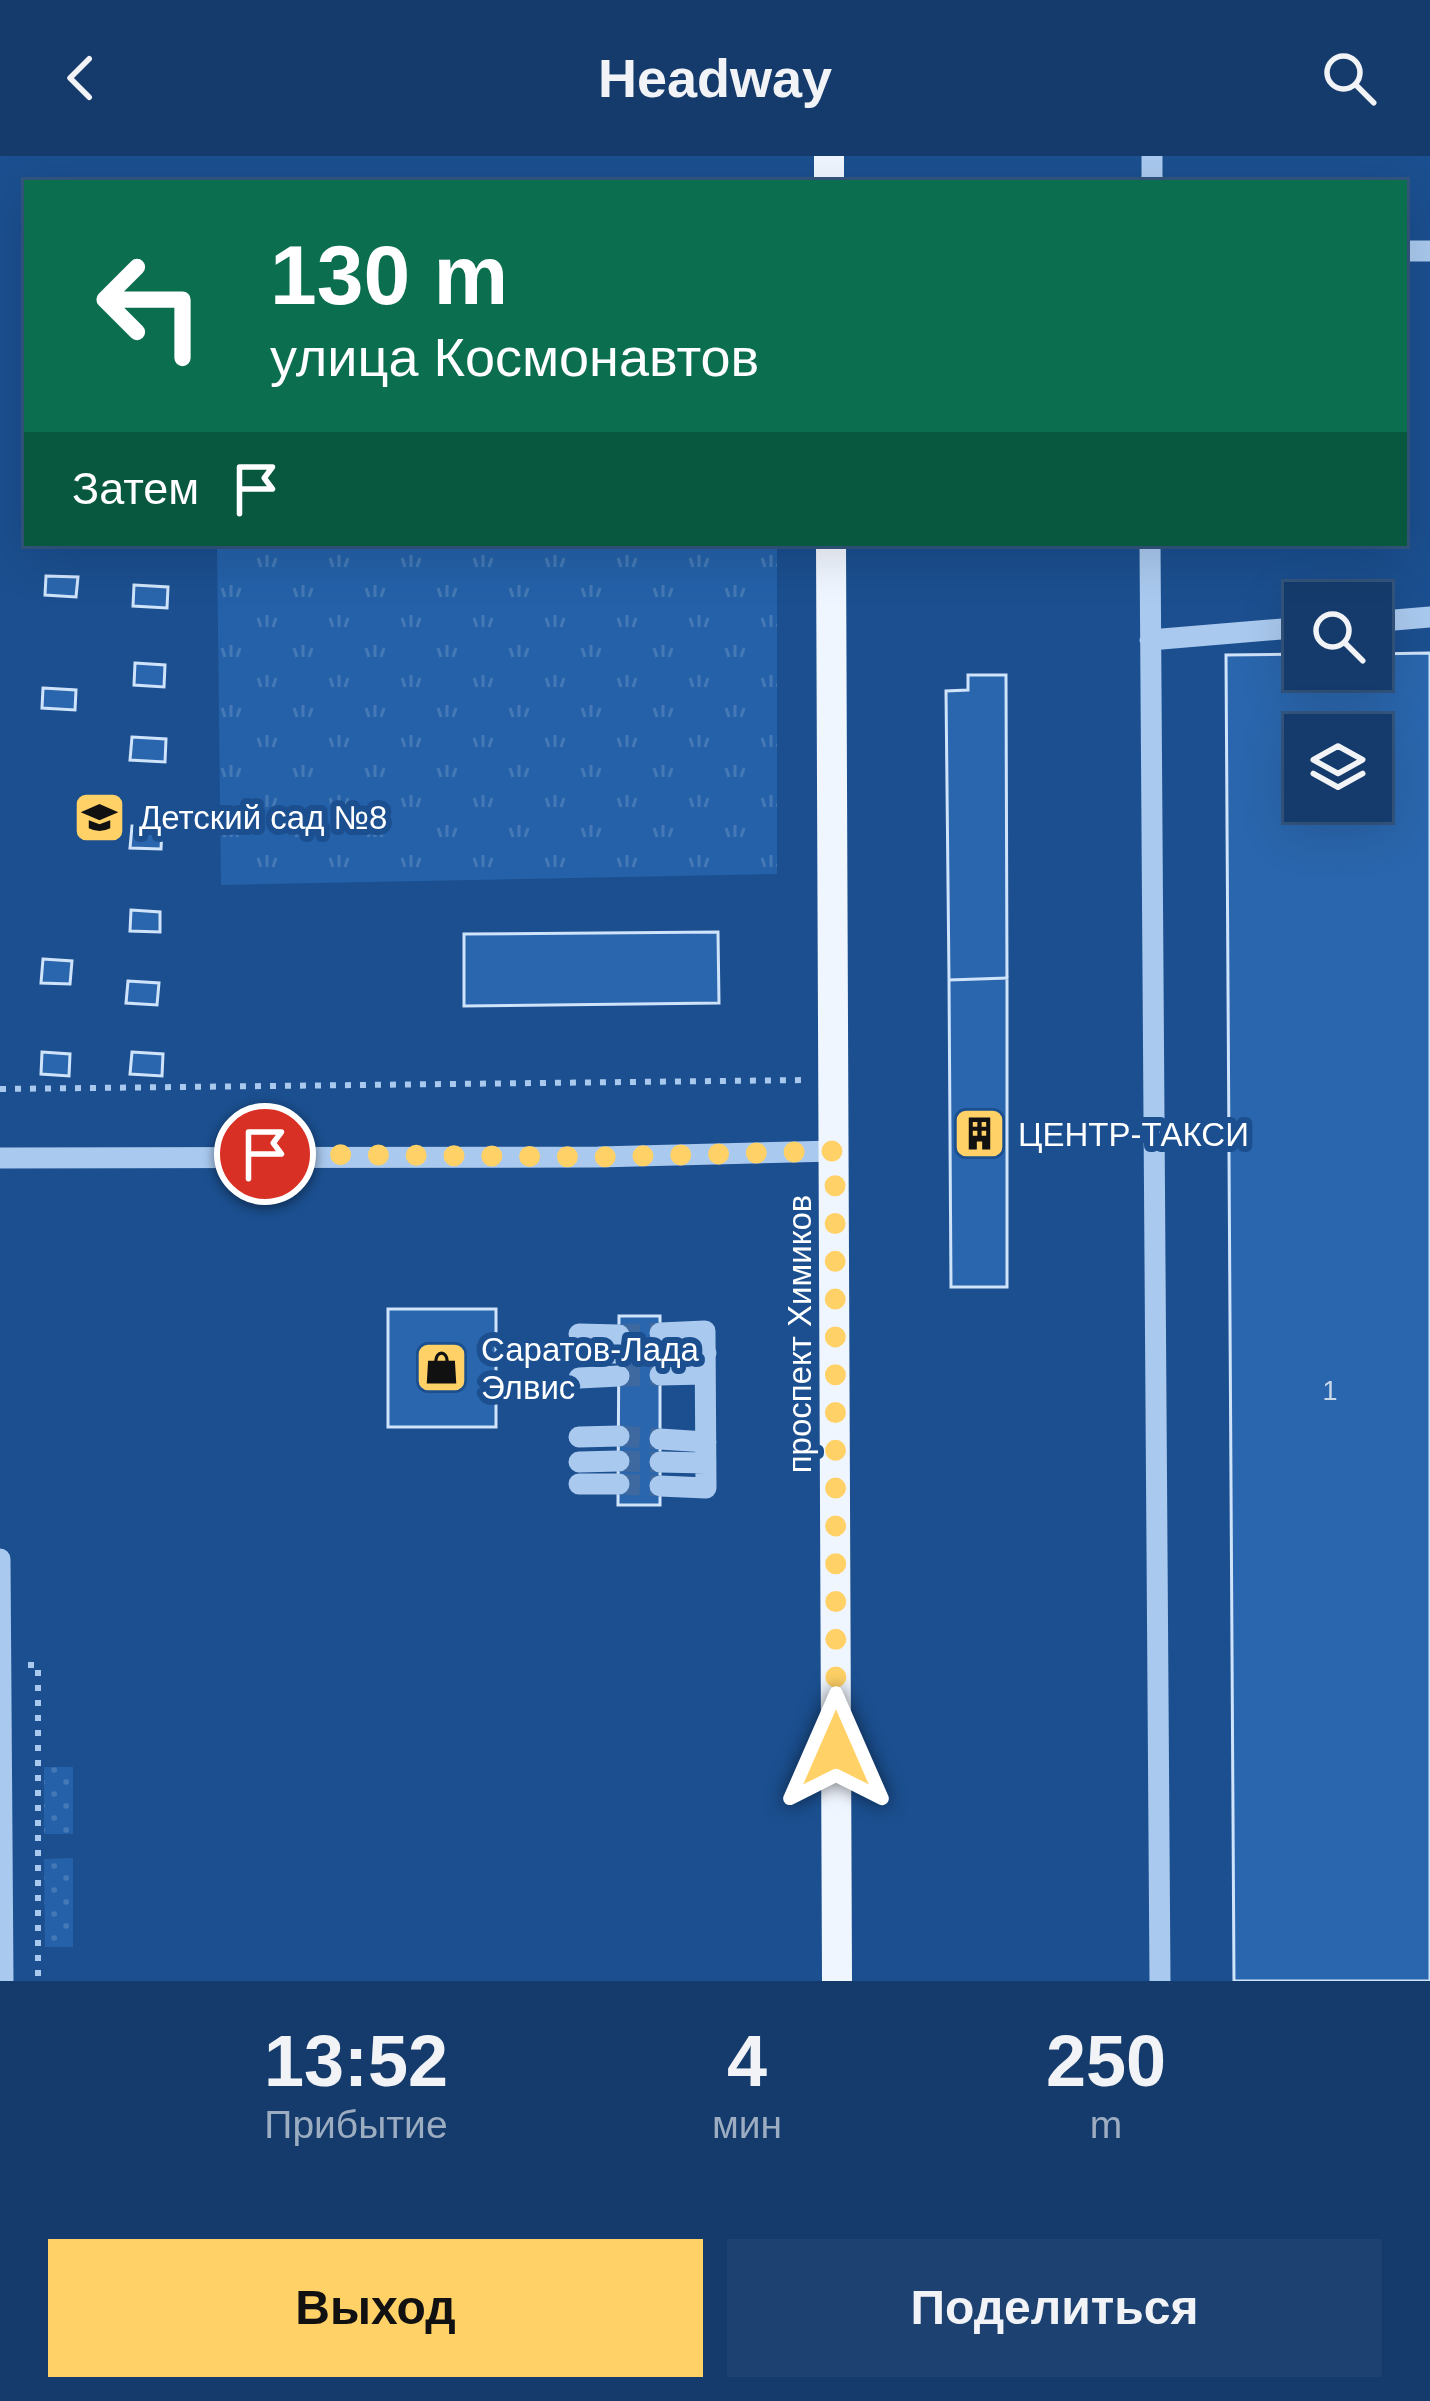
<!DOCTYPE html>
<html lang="ru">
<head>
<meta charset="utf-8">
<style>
	body { margin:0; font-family:Arial,sans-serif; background:#1d4271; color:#f1f3f6; height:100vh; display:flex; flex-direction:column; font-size:45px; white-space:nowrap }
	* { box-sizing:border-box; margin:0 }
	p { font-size:39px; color:#9dadc1 }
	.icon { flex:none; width:66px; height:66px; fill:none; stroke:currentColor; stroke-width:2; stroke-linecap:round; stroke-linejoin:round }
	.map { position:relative; height:1825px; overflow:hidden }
	.sheet { display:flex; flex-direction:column; background:#143b6b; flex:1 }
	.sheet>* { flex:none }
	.banner { position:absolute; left:24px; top:24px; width:1383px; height:366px; border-radius:0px; box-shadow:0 12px 48px #0002,0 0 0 3px #33557e; background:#0b6e4f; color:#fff; overflow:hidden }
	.controls { position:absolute; left:1284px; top:426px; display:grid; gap:24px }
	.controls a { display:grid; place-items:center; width:108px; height:108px; border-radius:0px; background:#143b6b; box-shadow:0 12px 48px #0002,0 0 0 3px #33557e; font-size:60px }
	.pin { position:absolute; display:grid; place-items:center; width:102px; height:102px; color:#fff; margin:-51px; border:6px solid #fff; border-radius:50%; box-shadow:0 3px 12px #0007 }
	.me { position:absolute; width:132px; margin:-66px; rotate:0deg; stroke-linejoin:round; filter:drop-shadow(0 0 9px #0008) }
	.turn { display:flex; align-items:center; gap:42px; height:252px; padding:0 48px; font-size:54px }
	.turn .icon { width:156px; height:156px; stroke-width:2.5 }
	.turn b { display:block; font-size:84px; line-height:102px }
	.then { display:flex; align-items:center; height:114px; padding:0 48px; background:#0003; gap:24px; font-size:45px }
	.eta { display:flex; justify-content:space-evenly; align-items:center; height:204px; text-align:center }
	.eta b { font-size:72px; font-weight:600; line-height:84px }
	.primary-button { display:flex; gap:24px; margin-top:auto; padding:24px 48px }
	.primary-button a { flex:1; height:138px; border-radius:0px; background:#ffd166; color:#111; font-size:48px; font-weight:600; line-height:138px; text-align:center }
	.primary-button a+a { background:#1d4271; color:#f1f3f6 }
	header { display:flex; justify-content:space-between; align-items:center; height:156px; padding:0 48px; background:#143b6b; font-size:54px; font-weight:600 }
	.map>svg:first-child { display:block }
</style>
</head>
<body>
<header><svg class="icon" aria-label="back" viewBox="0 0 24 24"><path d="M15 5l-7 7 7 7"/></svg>Headway<svg class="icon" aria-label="search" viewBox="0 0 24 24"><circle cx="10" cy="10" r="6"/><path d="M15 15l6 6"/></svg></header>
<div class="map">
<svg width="1430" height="1825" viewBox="0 0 1430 1825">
	<defs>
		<pattern id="grass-tufts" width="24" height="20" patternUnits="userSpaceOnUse" patternTransform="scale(3)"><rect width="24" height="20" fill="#2461a8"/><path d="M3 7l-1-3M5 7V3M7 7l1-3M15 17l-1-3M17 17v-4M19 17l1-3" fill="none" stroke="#4579b5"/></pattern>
		<pattern id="park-dots" width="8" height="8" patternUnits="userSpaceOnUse" patternTransform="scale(3)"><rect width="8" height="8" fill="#2461a8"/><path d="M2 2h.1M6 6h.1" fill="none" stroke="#4579b5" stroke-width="1.8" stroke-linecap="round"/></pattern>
	</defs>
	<rect width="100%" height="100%" fill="#1b4f8f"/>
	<path fill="url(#grass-tufts)" d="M 217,387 L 777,387 L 777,718 L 221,729 Z"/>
	<path fill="url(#park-dots)" d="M 44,1611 L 73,1611 L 73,1678 L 44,1678 Z
		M 73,1702 L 73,1791 L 45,1791 L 44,1703 Z"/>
	<path fill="#2a66ad" stroke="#cfe3fa" stroke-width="3" fill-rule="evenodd" d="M 46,420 L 78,421 L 76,441 L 45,439 Z
		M 134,429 L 168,431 L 167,452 L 133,450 Z
		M 1430,497 L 1430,1825 L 1234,1825 L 1226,499 L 1305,498 L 1305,513 L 1371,513 L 1371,498 ZM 1305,579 L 1371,579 L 1371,645 L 1305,645 Z
		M 135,507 L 165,509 L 164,531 L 134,529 Z
		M 968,519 L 1006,519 L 1007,822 L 949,824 L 946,535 L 968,534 Z
		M 43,532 L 76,534 L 75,554 L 42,552 Z
		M 132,581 L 166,583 L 165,606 L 130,604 Z
		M 132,670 L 162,671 L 161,693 L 130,692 Z
		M 131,754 L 160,756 L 160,776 L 130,775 Z
		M 718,776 L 719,847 L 464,850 L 464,778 Z
		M 43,803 L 72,805 L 70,828 L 41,827 Z
		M 1007,822 L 1007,1131 L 951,1131 L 949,824 Z
		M 128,825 L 159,827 L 157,849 L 126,847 Z
		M 42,896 L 70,898 L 69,920 L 41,918 Z
		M 132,896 L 163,898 L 162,920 L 130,918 Z
		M 388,1153 L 496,1153 L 496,1271 L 388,1271 Z
		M 619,1160 L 660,1160 L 660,1349 L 618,1349 Z"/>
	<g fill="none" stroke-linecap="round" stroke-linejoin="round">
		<path stroke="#3d69a0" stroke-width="21" stroke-dasharray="21 10" stroke-linecap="butt" d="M 619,1179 L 660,1177
			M 619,1197 L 660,1197
			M 619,1220 L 660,1219
			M 619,1280 L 660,1283
			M 619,1305 L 660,1306
			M 619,1328 L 660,1330"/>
		<path stroke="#a9c9ee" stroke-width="6" stroke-dasharray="6 9" stroke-linecap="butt" d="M 0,933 L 807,924
			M 28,1509 L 38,1509 L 38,1825"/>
		<path stroke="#a9c9ee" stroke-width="21" d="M 1152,27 L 1152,0
			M 1404,95 L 1430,95
			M 1150,387 L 1160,1825
			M 1371,466 L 1430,461
			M 1150,484 L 1305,471
			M 0,1002 L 598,1001 L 835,995
			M 579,1178 L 619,1179
			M 579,1197 L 619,1197
			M 660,1197 L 706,1197
			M 660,1219 L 705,1218
			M 579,1222 L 619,1220
			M 579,1281 L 619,1280
			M 660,1283 L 706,1286
			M 579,1306 L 619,1305
			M 660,1306 L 706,1307
			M 579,1328 L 619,1328
			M 660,1330 L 706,1332 L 705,1175 L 660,1177
			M 0,1403 L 3,1825"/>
		<path stroke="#f0f6ff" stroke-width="30" d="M 829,0 L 829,27
			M 831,387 L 837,1825"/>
	</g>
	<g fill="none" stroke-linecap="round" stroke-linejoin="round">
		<path stroke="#ffd166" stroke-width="21" stroke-dasharray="0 37.8" d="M 265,998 L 598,1001 L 835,995 L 836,1593"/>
	</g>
	<defs>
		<symbol id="school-square" viewBox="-11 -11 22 22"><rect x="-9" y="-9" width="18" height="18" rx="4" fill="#ffd166" stroke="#1b4f8f"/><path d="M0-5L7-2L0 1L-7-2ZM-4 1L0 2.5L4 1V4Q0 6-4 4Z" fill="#111"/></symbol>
		<symbol id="building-square" viewBox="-11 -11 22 22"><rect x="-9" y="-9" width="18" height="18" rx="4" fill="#ffd166" stroke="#1b4f8f"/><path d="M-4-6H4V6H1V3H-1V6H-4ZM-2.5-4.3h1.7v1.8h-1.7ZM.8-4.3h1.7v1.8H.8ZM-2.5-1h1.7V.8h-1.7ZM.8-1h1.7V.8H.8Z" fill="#111"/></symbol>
		<symbol id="shop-square" viewBox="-11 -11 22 22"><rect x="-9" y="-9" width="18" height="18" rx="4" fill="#ffd166" stroke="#1b4f8f"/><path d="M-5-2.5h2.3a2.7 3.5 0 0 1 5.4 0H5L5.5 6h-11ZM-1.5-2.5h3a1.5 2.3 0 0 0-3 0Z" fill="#111"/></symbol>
	</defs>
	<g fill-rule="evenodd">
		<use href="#school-square" x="70" y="632" width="59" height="59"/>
		<use href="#building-square" x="950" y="948" width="59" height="59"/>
		<use href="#shop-square" x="412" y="1182" width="59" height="59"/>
	</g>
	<g text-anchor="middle" stroke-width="12" stroke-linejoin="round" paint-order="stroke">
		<g font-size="27" fill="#cad9ea">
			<text x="1330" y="1244">1</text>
		</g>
		<g font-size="33" fill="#fff" stroke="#1b4f8f" text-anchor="start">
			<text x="139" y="673">Детский сад №8</text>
			<text x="1018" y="990">ЦЕНТР-ТАКСИ</text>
			<text x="481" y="1205">Саратов-Лада<tspan x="481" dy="38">Элвис</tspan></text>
		</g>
		<g font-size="33" fill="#fff" stroke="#1b4f8f">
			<text transform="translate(799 1178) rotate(-90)" y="12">проспект Химиков</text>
		</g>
	</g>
</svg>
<div class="controls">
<a><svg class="icon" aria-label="search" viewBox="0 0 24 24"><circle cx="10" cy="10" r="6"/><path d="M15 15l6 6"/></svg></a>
<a><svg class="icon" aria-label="layers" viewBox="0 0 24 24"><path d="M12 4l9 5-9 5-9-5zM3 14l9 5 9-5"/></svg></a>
</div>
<div class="pin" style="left:265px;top:998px;background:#d93025"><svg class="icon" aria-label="arrive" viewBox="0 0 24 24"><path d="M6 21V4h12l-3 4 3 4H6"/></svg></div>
<svg class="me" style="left:836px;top:1593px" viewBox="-20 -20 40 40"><path d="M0-17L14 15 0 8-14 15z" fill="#ffd166" stroke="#fff" stroke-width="4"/></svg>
<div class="banner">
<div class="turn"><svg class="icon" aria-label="left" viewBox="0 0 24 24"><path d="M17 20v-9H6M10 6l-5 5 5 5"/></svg><div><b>130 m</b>улица Космонавтов</div></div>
<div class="then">Затем<svg class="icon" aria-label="arrive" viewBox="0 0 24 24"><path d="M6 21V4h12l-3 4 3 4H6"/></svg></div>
</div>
</div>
<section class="sheet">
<div class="eta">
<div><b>13:52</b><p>Прибытие</p></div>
<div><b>4</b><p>мин</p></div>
<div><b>250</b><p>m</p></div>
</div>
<div class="primary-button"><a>Выход</a><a>Поделиться</a></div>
</section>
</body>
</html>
